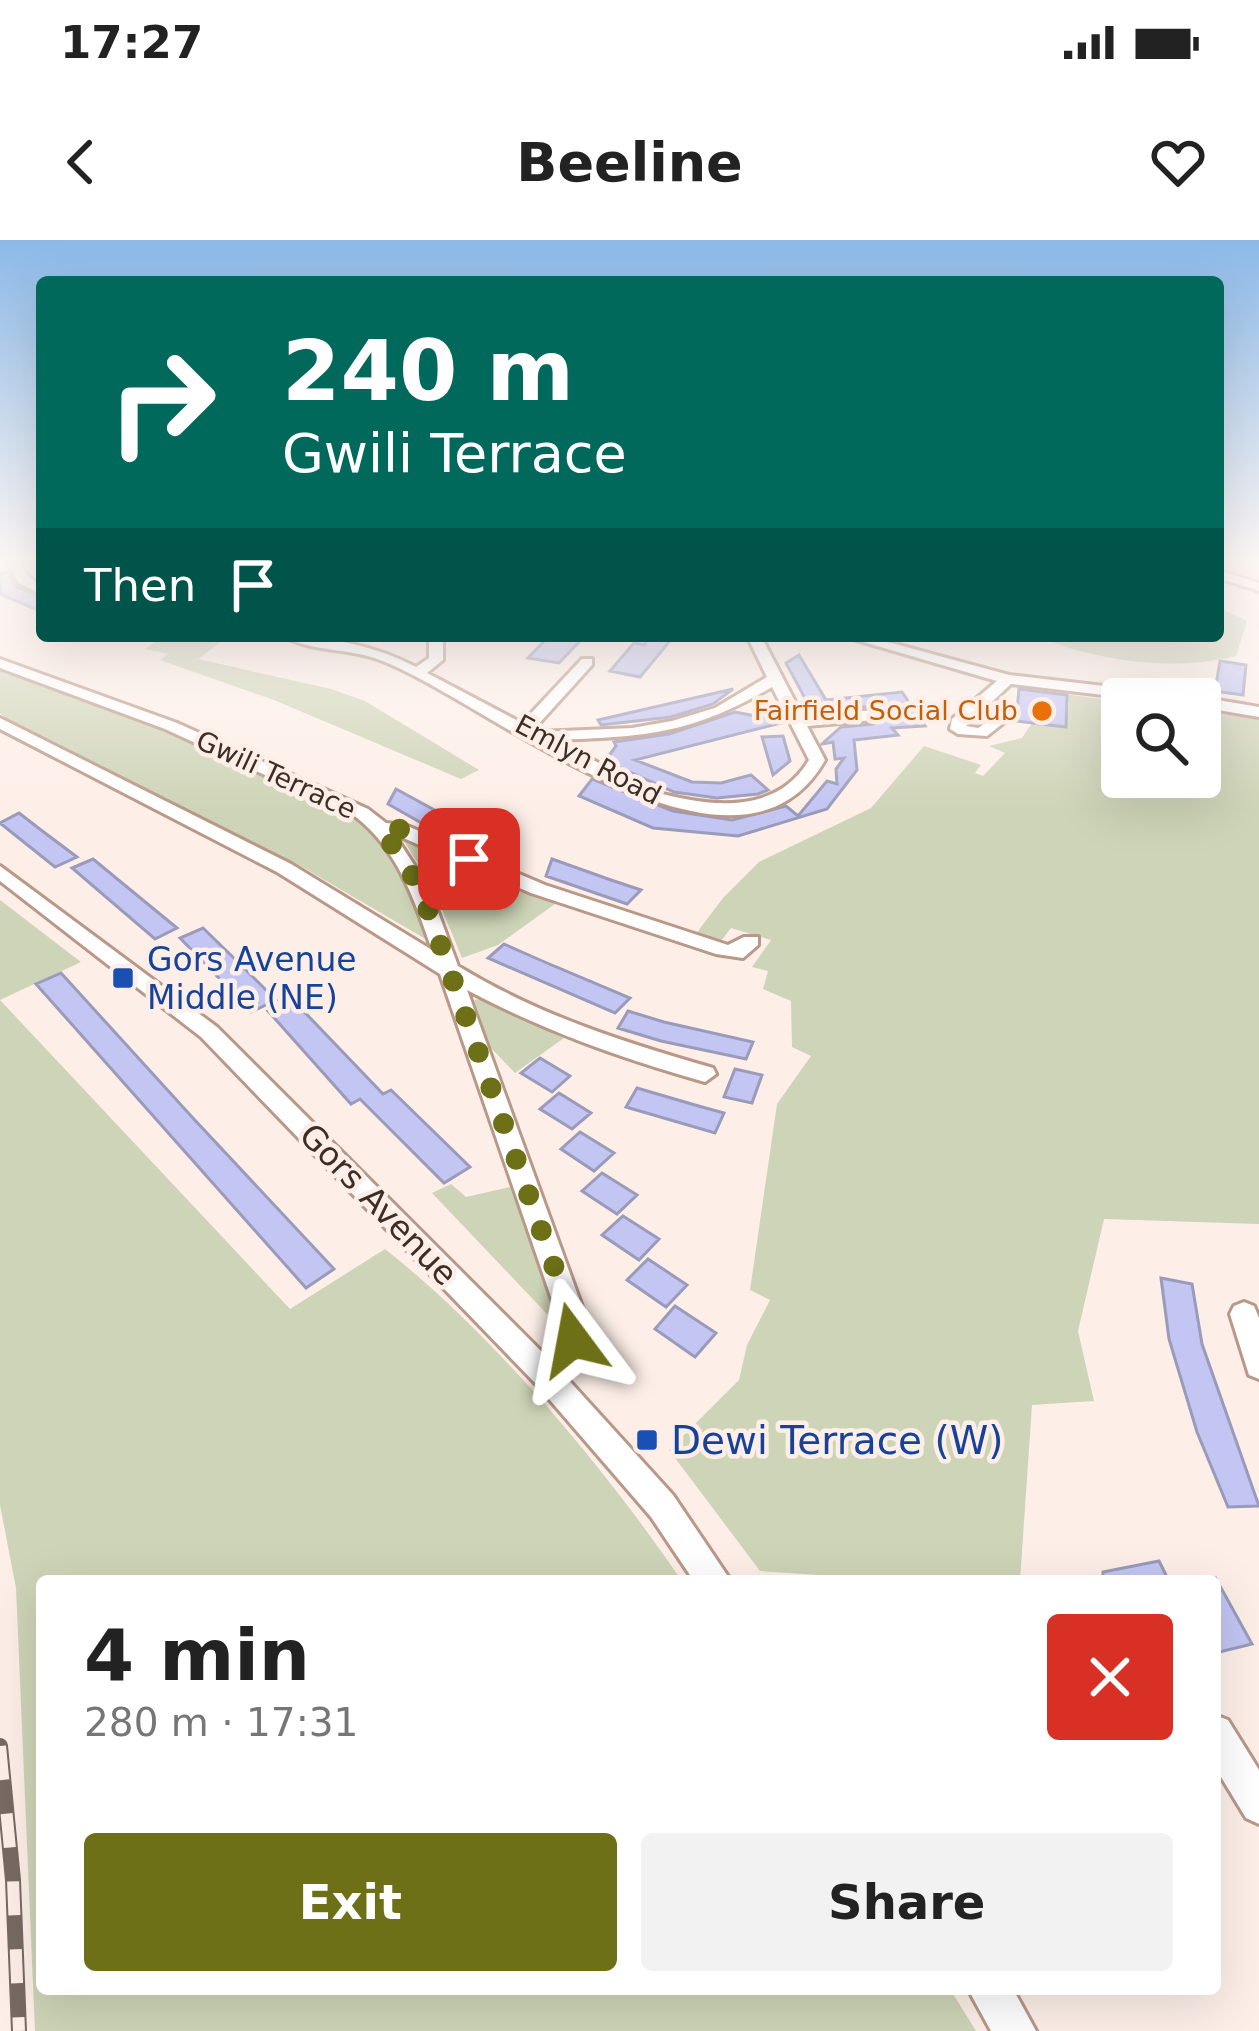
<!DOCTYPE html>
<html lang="en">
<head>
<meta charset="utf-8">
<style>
	body { margin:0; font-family:"DejaVu Sans",sans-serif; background:#f2f2f2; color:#222; height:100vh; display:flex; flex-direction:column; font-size:45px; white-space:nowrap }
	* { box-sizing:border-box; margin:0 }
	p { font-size:39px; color:#767676 }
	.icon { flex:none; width:66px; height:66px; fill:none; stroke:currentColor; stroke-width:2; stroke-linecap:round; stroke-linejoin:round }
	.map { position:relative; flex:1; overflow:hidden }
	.side { position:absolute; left:36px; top:1335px; width:1185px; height:420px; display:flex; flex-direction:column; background:#fff; border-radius:12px; box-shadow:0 12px 48px #0002 }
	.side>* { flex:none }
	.guide { position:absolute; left:36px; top:36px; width:1188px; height:366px; border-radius:12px; box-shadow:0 12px 48px #0002; background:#00695c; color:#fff; overflow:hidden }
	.controls { position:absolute; left:1101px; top:438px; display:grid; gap:24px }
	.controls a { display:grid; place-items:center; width:120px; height:120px; border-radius:12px; background:#fff; box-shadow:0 12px 48px #0002; font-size:60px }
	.pin { position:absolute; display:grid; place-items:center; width:102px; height:102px; color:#fff; margin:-51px; border-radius:24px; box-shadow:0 6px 18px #0006 }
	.me { position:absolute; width:132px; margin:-66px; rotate:347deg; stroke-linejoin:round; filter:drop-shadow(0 0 9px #0008) }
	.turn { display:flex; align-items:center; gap:42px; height:252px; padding:0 48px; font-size:54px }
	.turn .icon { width:156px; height:156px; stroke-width:2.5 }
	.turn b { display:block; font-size:84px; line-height:102px }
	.then { display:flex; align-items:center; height:114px; padding:0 48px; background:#0003; gap:24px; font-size:45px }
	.round { display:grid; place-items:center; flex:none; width:126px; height:126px; border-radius:12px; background:#f2f2f2 }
	.overview { display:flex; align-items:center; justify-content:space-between; height:204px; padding:0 48px }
	h1 { font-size:72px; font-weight:600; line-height:90px }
	.action { display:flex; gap:24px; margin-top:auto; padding:24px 48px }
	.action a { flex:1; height:138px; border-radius:12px; background:#6d7016; color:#fff; font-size:48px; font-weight:600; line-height:138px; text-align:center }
	.action a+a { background:#f2f2f2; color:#222 }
	.status { display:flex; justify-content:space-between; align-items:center; height:84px; padding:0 60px; background:#fff; direction:ltr }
	.status svg { height:33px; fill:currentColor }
	header { display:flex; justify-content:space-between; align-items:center; height:156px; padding:0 48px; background:#fff; font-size:54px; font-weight:600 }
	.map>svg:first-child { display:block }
</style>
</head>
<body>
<div class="status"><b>17:27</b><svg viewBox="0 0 49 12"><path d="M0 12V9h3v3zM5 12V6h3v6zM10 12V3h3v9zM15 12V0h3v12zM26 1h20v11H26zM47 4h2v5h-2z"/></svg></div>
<header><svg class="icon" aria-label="back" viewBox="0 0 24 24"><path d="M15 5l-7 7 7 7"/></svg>Beeline<svg class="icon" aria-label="heart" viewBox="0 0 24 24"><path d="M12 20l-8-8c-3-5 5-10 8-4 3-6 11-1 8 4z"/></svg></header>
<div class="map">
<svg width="1259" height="1791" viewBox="0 0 1259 1791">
	<rect width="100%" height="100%" fill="#fdefe8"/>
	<path fill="#ced4b7" d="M 1218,367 L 1247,381 L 1236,416 C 1170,432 1098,421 1035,396 L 1218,396 Z
		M 163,396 L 229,396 L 198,419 L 331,449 L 365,461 L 479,530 L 461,539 L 274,460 L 160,420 L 168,414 L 145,409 Z
		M 0,429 L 109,467 L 347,573 C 391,601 410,654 429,701 L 304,628 L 13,484 L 0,473 Z
		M 1058,453 L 1122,462 L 1122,537 L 1200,537 L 1200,471 L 1259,479 L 1259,984 L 1104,979 L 1078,1091 L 1094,1161 L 1032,1165 L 1020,1341 L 910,1341 L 760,1331 L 669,1210 L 739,1140 L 747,1105 L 770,1060 L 750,1050 L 777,864 L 811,816 L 792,807 L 791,761 L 763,749 L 768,731 L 752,727 L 771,700 L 731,688 L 721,701 L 695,695 L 723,658 L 759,622 L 871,568 L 924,506 L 981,525 L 975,533 L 983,536 L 1005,513 L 989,506 L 1022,498 L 1032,483 L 1066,487 L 1069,463 Z
		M 401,596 L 555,664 L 498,705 L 462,718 L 434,650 Z
		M 0,660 L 81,722 L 0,760 L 290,1069 L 385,1009 C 495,1096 603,1226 682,1341 L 42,1341 L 42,1749 L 950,1749 L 976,1791 L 35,1791 L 16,1348 L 0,1265 Z
		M 479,759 L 488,761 L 564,798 L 515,833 L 490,807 L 474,760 Z
		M 451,944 L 466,957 L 510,947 L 559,1072 L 547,1074 L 432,953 Z"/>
	<path fill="#c3c5f3" stroke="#9a9bba" stroke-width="3" d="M 7,332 L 17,347 L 42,358 L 42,372 L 0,354 L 0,334 Z
		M 549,396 L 580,401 L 559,423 L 528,418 Z
		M 645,396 L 674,396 L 640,437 L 610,431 L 634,403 L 645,405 Z
		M 799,415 L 826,460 L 902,452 L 925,486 L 892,488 L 898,495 L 854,500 L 857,530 L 827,569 L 738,596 L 653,588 L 579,556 L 592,539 L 673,571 L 732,580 L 786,566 L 798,576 L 827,541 L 837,544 L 836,529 L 844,518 L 835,519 L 833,502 L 822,504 L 841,487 L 873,484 L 885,476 L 873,466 L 825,470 L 803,462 L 807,462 L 786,423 Z
		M 1220,421 L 1246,425 L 1243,455 L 1215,451 Z
		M 733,449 L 713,464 L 671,477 L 601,485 L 598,480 Z
		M 1019,449 L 1067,455 L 1066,487 L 1016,481 Z
		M 735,472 L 785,482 L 635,520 L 692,542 L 721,543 L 751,535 L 768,550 L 758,554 L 717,558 L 674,552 L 605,521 L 616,506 L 614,502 L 669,494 Z
		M 783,496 L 790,521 L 773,535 L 762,497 Z
		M 396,549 L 451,579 L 432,589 L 388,564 Z
		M 19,573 L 41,590 L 77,617 L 55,627 L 0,583 Z
		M 461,582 L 515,611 L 510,623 L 443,592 Z
		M 93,619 L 155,670 L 177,688 L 155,699 L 72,628 Z
		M 552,619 L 611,640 L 641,650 L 627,664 L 546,636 Z
		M 203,688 L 239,723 L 276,760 L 251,772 L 244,764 L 180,698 Z
		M 504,704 L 540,720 L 630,758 L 615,773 L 488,718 Z
		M 61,733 L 192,877 L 334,1029 L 306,1048 L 36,744 Z
		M 292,759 L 383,854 L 391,850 L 470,927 L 444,943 L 360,859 L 351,864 L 268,771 Z
		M 628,771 L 664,782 L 753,802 L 746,819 L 661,801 L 618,788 Z
		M 540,818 L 570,836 L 552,852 L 521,833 Z
		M 735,829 L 762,835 L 752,863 L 724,857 Z
		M 637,848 L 695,865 L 724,873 L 715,893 L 626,867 Z
		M 559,853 L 591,873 L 572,889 L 540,869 Z
		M 580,892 L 614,913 L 594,931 L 561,909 Z
		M 602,933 L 637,955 L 617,974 L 582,951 Z
		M 623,976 L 659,999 L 639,1020 L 602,995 Z
		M 648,1019 L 687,1045 L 666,1067 L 627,1040 Z
		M 1161,1038 L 1192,1044 L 1202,1104 L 1259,1266 L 1228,1267 L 1197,1192 L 1169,1099 Z
		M 675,1066 L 716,1093 L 695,1117 L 655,1089 Z
		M 1159,1321 L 1169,1341 L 1103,1341 L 1103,1332 Z
		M 1215,1337 L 1236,1375 L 1252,1404 L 1215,1413 Z"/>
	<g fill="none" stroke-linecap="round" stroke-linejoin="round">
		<defs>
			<path id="minor" d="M 6,321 L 18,321 L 29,337 L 42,345 L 42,354 L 19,343 Z
				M 1218,330 L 1259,343 L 1259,351 L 1218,338 Z
				M 283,396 C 328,396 376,406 416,427 L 429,418 L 429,396 L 443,396 L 443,420 L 427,433 L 522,483 L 582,419 L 592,419 L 592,425 L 534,489 L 539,492 L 632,488 L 672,481 L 715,468 L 767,437 L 747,396 L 761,396 L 803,477 L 873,470 L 881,475 L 873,480 L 807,486 L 825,520 C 737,675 485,459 380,420 C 350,408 311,412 283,396 ZM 772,447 L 809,520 C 776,576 707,567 652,551 L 555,500 C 646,497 692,494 772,447 Z
				M 843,396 L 866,396 L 1009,435 L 1173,454 L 1181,459 L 1136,459 L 1011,444 L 966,486 L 978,488 L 1006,469 L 1011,471 L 1011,477 L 987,496 L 958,494 L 950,489 L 952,479 L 997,441 Z
				M 0,419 L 177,483 L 368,569 L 386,583 L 405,585 L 545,645 L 728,705 L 744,697 L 758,697 L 758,705 L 743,718 L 716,714 L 531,653 L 394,594 L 429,648 L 458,726 C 538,775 623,802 713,828 L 716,834 L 705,842 C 621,818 544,791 467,750 L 589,1086 L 583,1109 L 564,1135 L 673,1255 L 731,1341 L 694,1341 L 651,1277 L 537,1145 L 201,797 L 0,641 L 0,626 L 217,787 L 545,1115 L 560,1096 L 561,1086 L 440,734 L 277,632 L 0,489 L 0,478 L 291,624 L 432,710 C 415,661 398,610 356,577 L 165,489 L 0,428 Z
				M 1200,457 L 1259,467 L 1259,477 L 1200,467 L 1200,459 L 1194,459 Z
				M 1244,1062 L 1254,1066 L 1259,1078 L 1259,1139 L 1249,1135 L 1230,1074 L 1234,1066 Z
				M 1215,1475 L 1228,1480 L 1259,1530 L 1259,1584 L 1246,1578 L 1215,1527 Z
				M 968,1749 L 1013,1749 L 1036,1791 L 991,1791 Z"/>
		</defs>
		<use href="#minor" stroke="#b99888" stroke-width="6"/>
		<use href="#minor" fill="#fff" fill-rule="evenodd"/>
		<defs>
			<path id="rail" d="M 0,1506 L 13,1640 L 19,1791"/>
		</defs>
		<use href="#rail" stroke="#776a63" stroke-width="16"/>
		<use href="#rail" stroke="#fdefe8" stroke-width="12" stroke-dasharray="34" stroke-linecap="butt"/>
	</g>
	<linearGradient id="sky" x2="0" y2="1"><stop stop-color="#8bb9e8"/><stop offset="0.56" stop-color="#fef8f5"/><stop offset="1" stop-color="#fef8f5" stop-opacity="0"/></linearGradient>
	<rect width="1259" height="571" fill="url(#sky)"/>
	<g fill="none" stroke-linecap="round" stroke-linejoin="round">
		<path stroke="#6d7016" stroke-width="21" stroke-dasharray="0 37.8" d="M 469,619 L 399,589 L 381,588 L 420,647 L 575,1086 L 573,1100"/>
	</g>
	<circle fill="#e8710a" stroke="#fdefe8" stroke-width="4.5" cx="1042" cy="471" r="12"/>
	<g fill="#1a4fb4" stroke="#fdefe8" stroke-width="4.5">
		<rect x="111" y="726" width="24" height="24" rx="6"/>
		<rect x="635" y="1188" width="24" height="24" rx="6"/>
	</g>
	<g text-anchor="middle" stroke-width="9" stroke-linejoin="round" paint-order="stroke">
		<g font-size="27" fill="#c56008" stroke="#fdefe8" text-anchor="end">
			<text x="1018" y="480">Fairfield Social Club</text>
		</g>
		<g font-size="27" fill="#3b2e27" stroke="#fdefe8">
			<text transform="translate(588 520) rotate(28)" y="9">Emlyn Road</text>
			<text transform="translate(276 535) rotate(25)" y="9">Gwili Terrace</text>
		</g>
		<g font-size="33" fill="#164399" stroke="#fdefe8" text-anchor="start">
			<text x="147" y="731">Gors Avenue<tspan x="147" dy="38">Middle (NE)</tspan></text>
		</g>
		<g font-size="33" fill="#3b2e27" stroke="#fdefe8">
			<text transform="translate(379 964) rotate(46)" y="12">Gors Avenue</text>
		</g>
		<g font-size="39" fill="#164399" stroke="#fdefe8" text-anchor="start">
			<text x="671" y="1214">Dewi Terrace (W)</text>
		</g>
	</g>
</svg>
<div class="controls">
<a><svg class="icon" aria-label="search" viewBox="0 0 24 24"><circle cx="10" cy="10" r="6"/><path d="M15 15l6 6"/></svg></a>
</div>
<div class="pin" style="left:469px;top:619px;background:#d93025"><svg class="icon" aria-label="arrive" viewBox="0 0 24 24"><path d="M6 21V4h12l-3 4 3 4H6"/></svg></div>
<svg class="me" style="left:573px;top:1100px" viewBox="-20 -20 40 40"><path d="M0-17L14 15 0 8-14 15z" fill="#6d7016" stroke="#fff" stroke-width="4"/></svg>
<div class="guide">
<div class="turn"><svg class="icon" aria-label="right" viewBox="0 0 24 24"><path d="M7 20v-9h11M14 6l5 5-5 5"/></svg><div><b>240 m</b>Gwili Terrace</div></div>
<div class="then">Then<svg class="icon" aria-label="arrive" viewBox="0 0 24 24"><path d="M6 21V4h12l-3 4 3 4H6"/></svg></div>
</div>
<section class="side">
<div class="overview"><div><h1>4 min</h1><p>280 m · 17:31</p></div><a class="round" style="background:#d93025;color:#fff"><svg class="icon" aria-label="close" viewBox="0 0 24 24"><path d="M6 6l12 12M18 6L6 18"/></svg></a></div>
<div class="action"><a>Exit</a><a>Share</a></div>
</section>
</div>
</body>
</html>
